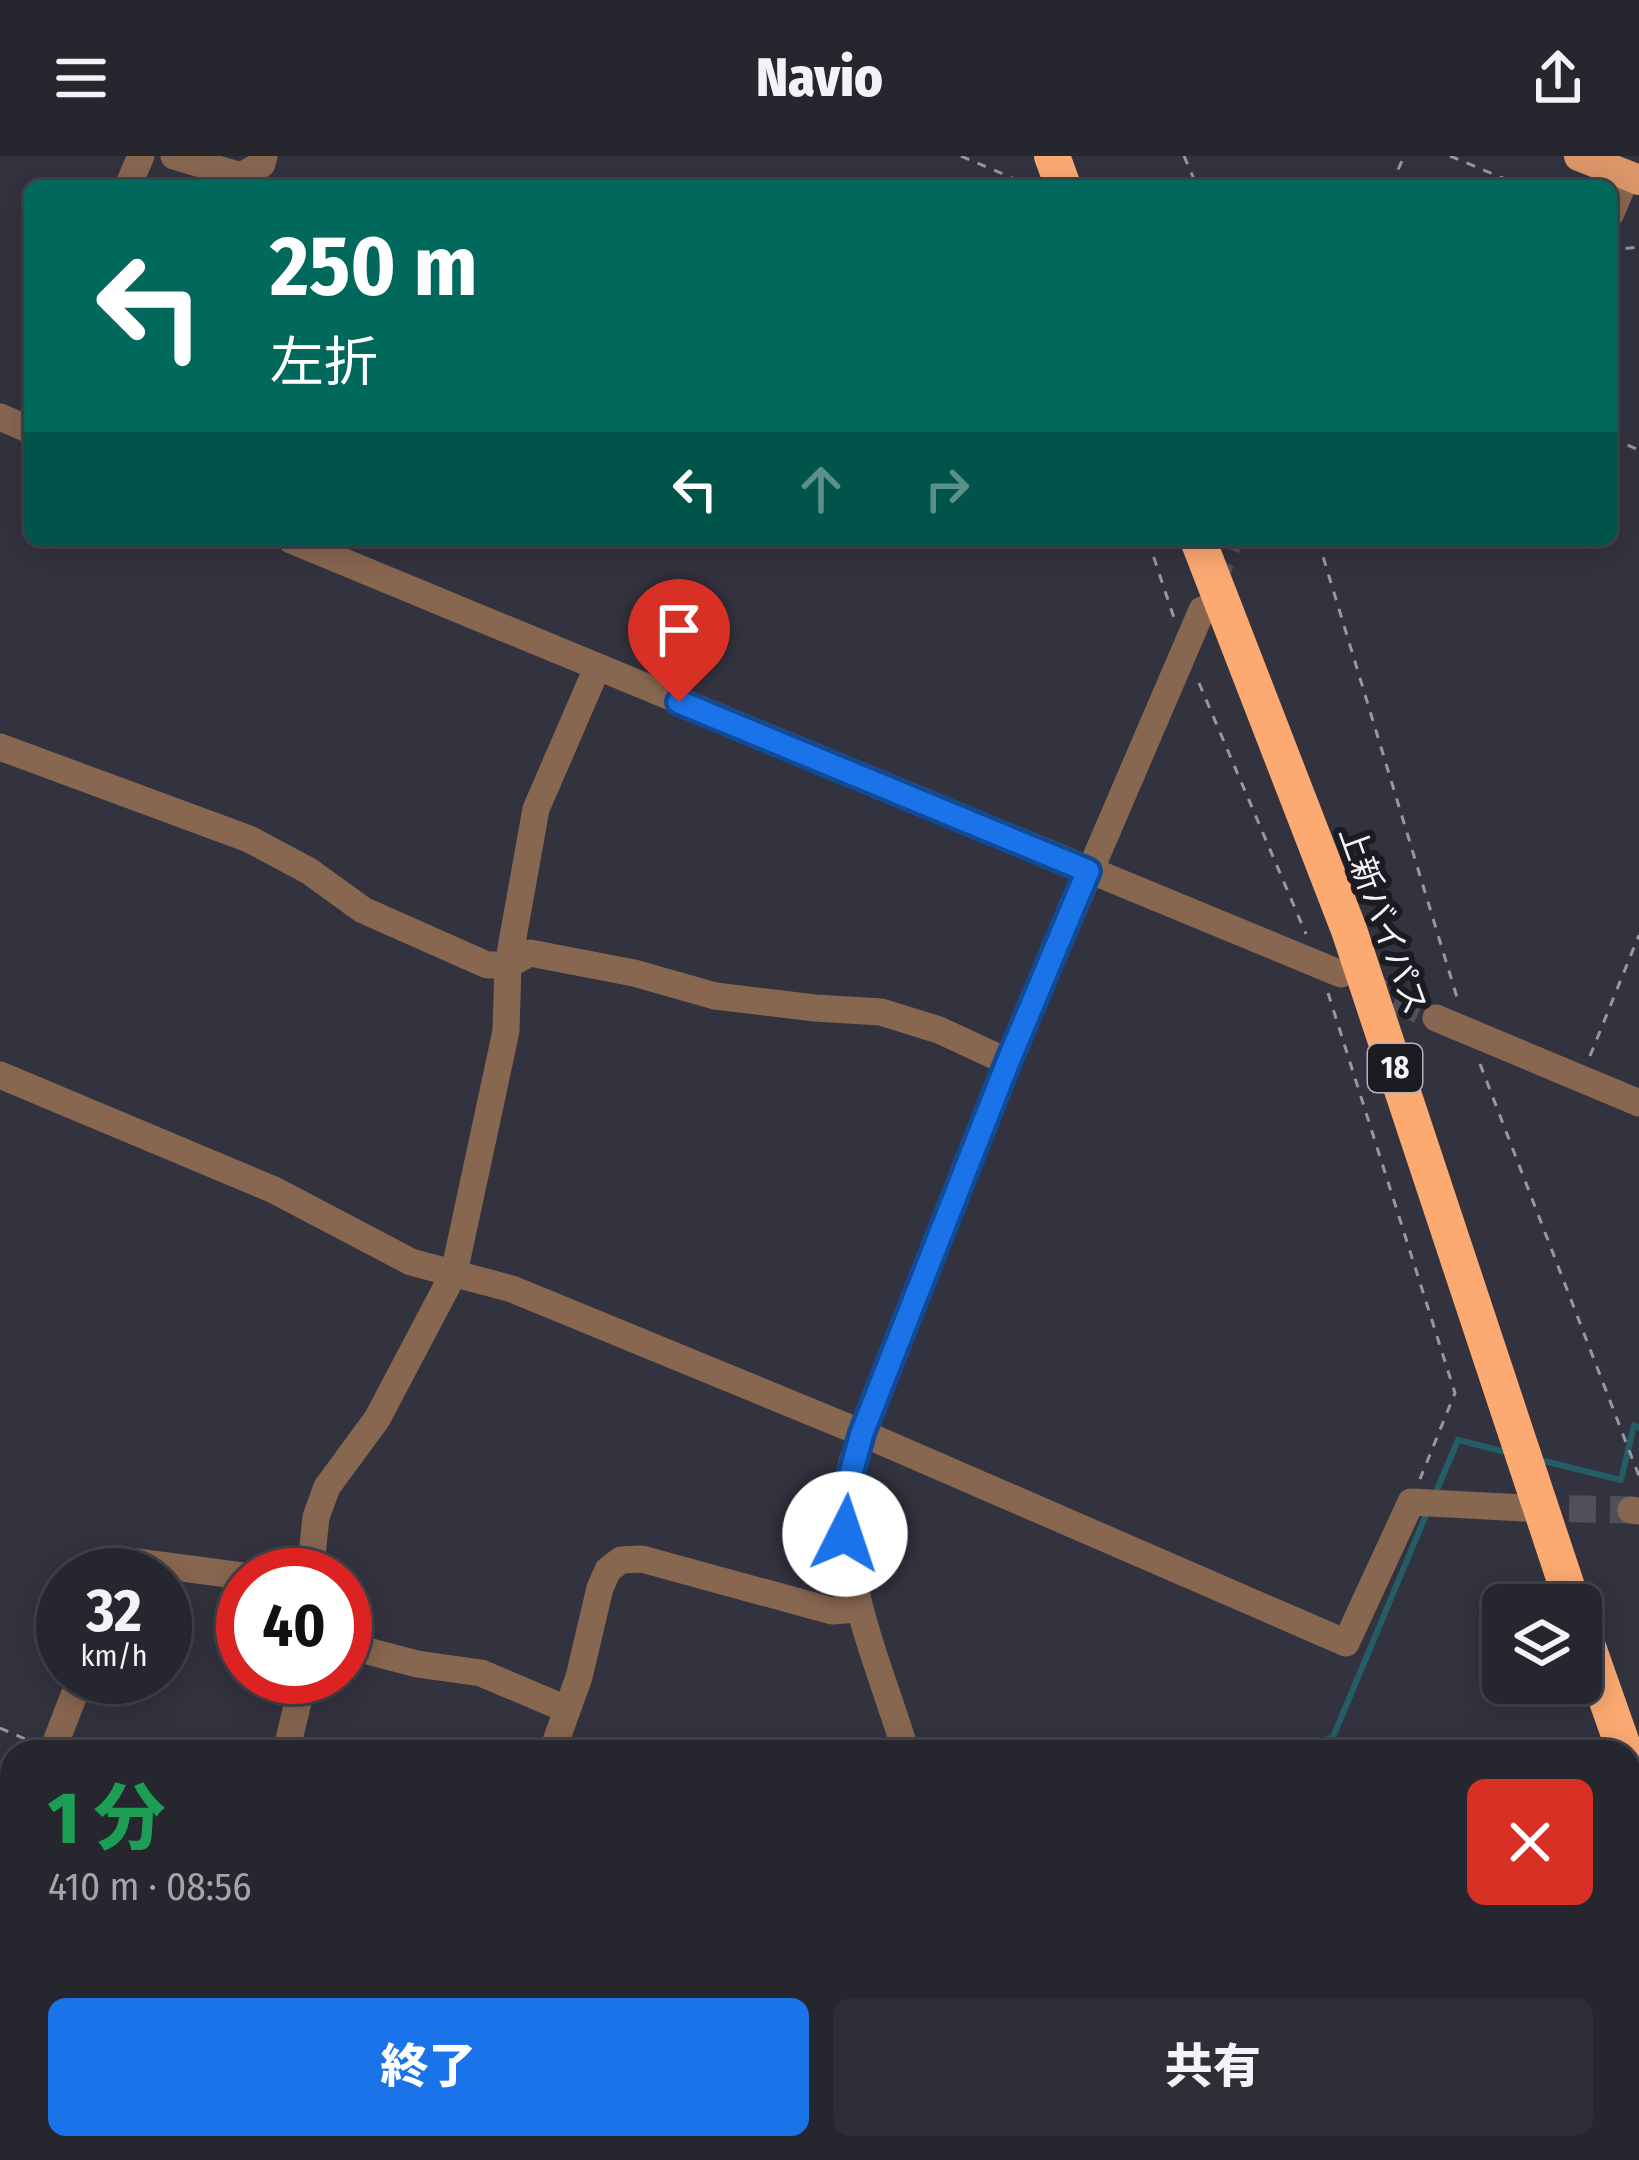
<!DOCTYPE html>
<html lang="ja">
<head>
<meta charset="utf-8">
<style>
	body { margin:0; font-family:"Fira Sans Condensed","Noto Sans JP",sans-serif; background:#2e2e37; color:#f1f3f6; height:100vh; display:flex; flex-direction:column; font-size:45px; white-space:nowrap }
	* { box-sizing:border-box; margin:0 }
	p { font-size:39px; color:#a4a5aa }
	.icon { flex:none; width:66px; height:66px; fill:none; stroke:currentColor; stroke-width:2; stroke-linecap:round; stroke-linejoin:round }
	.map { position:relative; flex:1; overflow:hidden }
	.side { position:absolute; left:0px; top:1584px; width:1641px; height:420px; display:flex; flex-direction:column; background:#26262f; border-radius:36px 36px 0 0; box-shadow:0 6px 30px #0003,0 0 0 3px #42434b }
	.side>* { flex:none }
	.hud { position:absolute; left:24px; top:24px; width:1593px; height:366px; border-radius:18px; box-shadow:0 6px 30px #0003,0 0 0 3px #42434b; background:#00695c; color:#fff; overflow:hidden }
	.fabs { position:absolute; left:1482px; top:1428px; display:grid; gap:24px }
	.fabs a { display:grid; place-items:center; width:120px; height:120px; border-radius:18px; background:#26262f; box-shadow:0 6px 30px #0003,0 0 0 3px #42434b; font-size:60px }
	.speed { position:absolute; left:36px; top:1392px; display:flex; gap:24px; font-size:60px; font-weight:700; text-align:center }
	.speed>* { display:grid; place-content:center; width:156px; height:156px; border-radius:50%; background:#26262f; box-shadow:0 6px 30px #0003,0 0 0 3px #42434b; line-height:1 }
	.speed small { font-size:30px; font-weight:400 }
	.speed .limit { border:18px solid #d22; background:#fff; color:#111 }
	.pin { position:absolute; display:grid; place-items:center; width:102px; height:102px; color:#fff; margin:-123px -51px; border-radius:50% 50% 50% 0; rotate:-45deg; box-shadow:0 0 12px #0007 }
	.pin .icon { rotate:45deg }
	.me { position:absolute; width:132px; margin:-66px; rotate:4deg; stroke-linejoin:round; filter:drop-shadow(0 0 9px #0008) }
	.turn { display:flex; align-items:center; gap:42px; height:252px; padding:0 48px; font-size:54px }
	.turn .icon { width:156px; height:156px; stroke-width:2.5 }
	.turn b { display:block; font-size:84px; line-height:102px }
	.lanes { display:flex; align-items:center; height:114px; padding:0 48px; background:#0003; justify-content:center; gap:60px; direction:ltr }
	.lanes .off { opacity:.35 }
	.round { display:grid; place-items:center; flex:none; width:126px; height:126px; border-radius:18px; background:#2e2e37 }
	.overview { display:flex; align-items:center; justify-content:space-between; height:204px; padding:0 48px }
	h1 { font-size:72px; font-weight:800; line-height:90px; color:#1e9e55 }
	.action { display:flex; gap:24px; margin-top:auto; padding:24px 48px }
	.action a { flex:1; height:138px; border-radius:18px; background:#1a73e8; color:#fff; font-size:48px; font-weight:800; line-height:138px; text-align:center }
	.action a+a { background:#2e2e37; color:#f1f3f6 }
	header { display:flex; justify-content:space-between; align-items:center; height:156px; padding:0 48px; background:#26262f; font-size:54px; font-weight:800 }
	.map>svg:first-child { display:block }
</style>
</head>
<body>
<header><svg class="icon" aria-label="menu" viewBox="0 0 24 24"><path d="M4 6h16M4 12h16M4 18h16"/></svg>Navio<svg class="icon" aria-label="share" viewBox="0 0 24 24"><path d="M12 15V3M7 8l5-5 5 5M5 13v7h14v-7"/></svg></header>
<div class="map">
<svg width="1639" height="2004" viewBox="0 0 1639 2004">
	<rect width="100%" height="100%" fill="#32333f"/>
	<path fill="#245d65" d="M 0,1898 L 12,1900 L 12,1992 L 976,1992 L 951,2004 L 0,2004 Z"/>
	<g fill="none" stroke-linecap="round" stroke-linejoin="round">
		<path stroke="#245d65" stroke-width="6" d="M 1536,1303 L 1621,1324 L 1634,1269 L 1639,1272
			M 1436,1336 L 1458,1284 L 1506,1296
			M 1291,1596 L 1333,1581 L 1428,1354"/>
		<path stroke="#4f505b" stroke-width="27" stroke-dasharray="27 14" stroke-linecap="butt" d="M 1211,430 L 1230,384
			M 1358,826 L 1436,862
			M 1528,1352 L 1631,1354"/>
		<path stroke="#9697a0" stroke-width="3" stroke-dasharray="9 9" stroke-linecap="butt" d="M 961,0 L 1031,30
			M 1184,0 L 1197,30
			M 1450,0 L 1522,30
			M 1391,30 L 1404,0
			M 1611,102 L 1621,93 L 1639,91
			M 1611,282 L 1639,294
			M 1148,384 L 1174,462
			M 1318,384 L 1459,848
			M 1199,527 L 1306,778
			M 1328,837 L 1455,1237 L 1420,1323
			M 1590,900 L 1639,779
			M 1480,908 L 1639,1320
			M 0,1572 L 32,1586
			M 1415,2004 L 1417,1992"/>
		<path stroke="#886751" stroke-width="27" d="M 174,0 L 241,20 L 262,8 L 264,0
			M 128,30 L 141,0
			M 1611,57 L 1627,19
			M 0,261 L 30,274
			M 291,384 L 1341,818
			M 0,591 L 249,683 L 309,715 L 363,754 L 487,809 L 508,809 L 530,797 L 634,817 L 715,840 L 815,852 L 881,856 L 939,874 L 1008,906
			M 1436,862 L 1639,947
			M 0,919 L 274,1034 L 411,1106 L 512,1133 L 862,1277 L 1346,1487 L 1411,1346 L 1524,1352
			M 1631,1354 L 1639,1355
			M 123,1419 L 129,1405 L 243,1420
			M 310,1419 L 316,1361 L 327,1331 L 377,1263 L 454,1117 L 506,875 L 508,809 L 536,653 L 597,512
			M 345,1489 L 417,1508 L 481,1517 L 566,1553
			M 52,1596 L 81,1521
			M 286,1596 L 304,1521
			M 552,1596 L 579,1521 L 600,1432 L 608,1414 L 621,1404 L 642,1403 L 832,1455 L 858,1453
			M 906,1596 C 877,1500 831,1408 852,1306 L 1008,906 L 1202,454
			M 1629,1886 L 1639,1897
			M 1052,2004 L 1078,1992"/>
		<path stroke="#db9769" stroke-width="30" d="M 1579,0 L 1639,24"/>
		<path stroke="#fcaa72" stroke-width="36" d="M 1052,0 L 1063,30
			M 1198,384 L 1349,774 L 1573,1449
			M 1581,1471 L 1625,1596
			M 1629,1606 L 1639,1635"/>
	</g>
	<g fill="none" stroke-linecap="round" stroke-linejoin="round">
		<defs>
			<path id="route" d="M 679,546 L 1088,715 L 1008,906 L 862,1277 L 847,1332 L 845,1378"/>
		</defs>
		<use href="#route" stroke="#114b97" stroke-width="30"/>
		<use href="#route" stroke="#1a73e8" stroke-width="21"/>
	</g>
	<g text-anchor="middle" stroke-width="12" stroke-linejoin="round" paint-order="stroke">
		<rect fill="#1b1b21" stroke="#b2b3ba" stroke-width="3" x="1368" y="888" width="54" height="48" rx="9"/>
		<g font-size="30" font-weight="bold" fill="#f3f4fb">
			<text x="1395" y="922">18</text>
		</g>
		<g font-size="33" fill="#f3f4fb" stroke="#1b1b21">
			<text transform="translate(1384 764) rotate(70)" y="12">上新バイパス</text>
		</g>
	</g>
</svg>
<div class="fabs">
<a><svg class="icon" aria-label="layers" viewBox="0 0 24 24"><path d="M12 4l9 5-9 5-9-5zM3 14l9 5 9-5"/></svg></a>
</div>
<div class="speed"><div>32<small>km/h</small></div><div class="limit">40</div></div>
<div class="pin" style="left:679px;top:546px;background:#d93025"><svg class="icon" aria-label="arrive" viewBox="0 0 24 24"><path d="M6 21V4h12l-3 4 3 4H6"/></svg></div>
<svg class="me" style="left:845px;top:1378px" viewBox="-20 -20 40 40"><circle r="19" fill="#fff"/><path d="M0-13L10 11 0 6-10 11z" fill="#1a73e8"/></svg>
<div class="hud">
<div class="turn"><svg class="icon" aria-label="left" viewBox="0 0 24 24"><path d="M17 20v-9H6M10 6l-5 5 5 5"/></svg><div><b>250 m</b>左折</div></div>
<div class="lanes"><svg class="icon" aria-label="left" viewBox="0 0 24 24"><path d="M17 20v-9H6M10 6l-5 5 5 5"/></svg><svg class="icon off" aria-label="ahead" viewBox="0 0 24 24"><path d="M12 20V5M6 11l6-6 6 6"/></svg><svg class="icon off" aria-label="right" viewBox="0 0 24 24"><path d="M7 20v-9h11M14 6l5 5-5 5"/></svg></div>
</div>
<section class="side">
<div class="overview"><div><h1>1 分</h1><p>410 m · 08:56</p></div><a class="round" style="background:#d93025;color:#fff"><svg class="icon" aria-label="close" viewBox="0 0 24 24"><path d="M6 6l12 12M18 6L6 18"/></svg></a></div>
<div class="action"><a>終了</a><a>共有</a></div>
</section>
</div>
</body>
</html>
